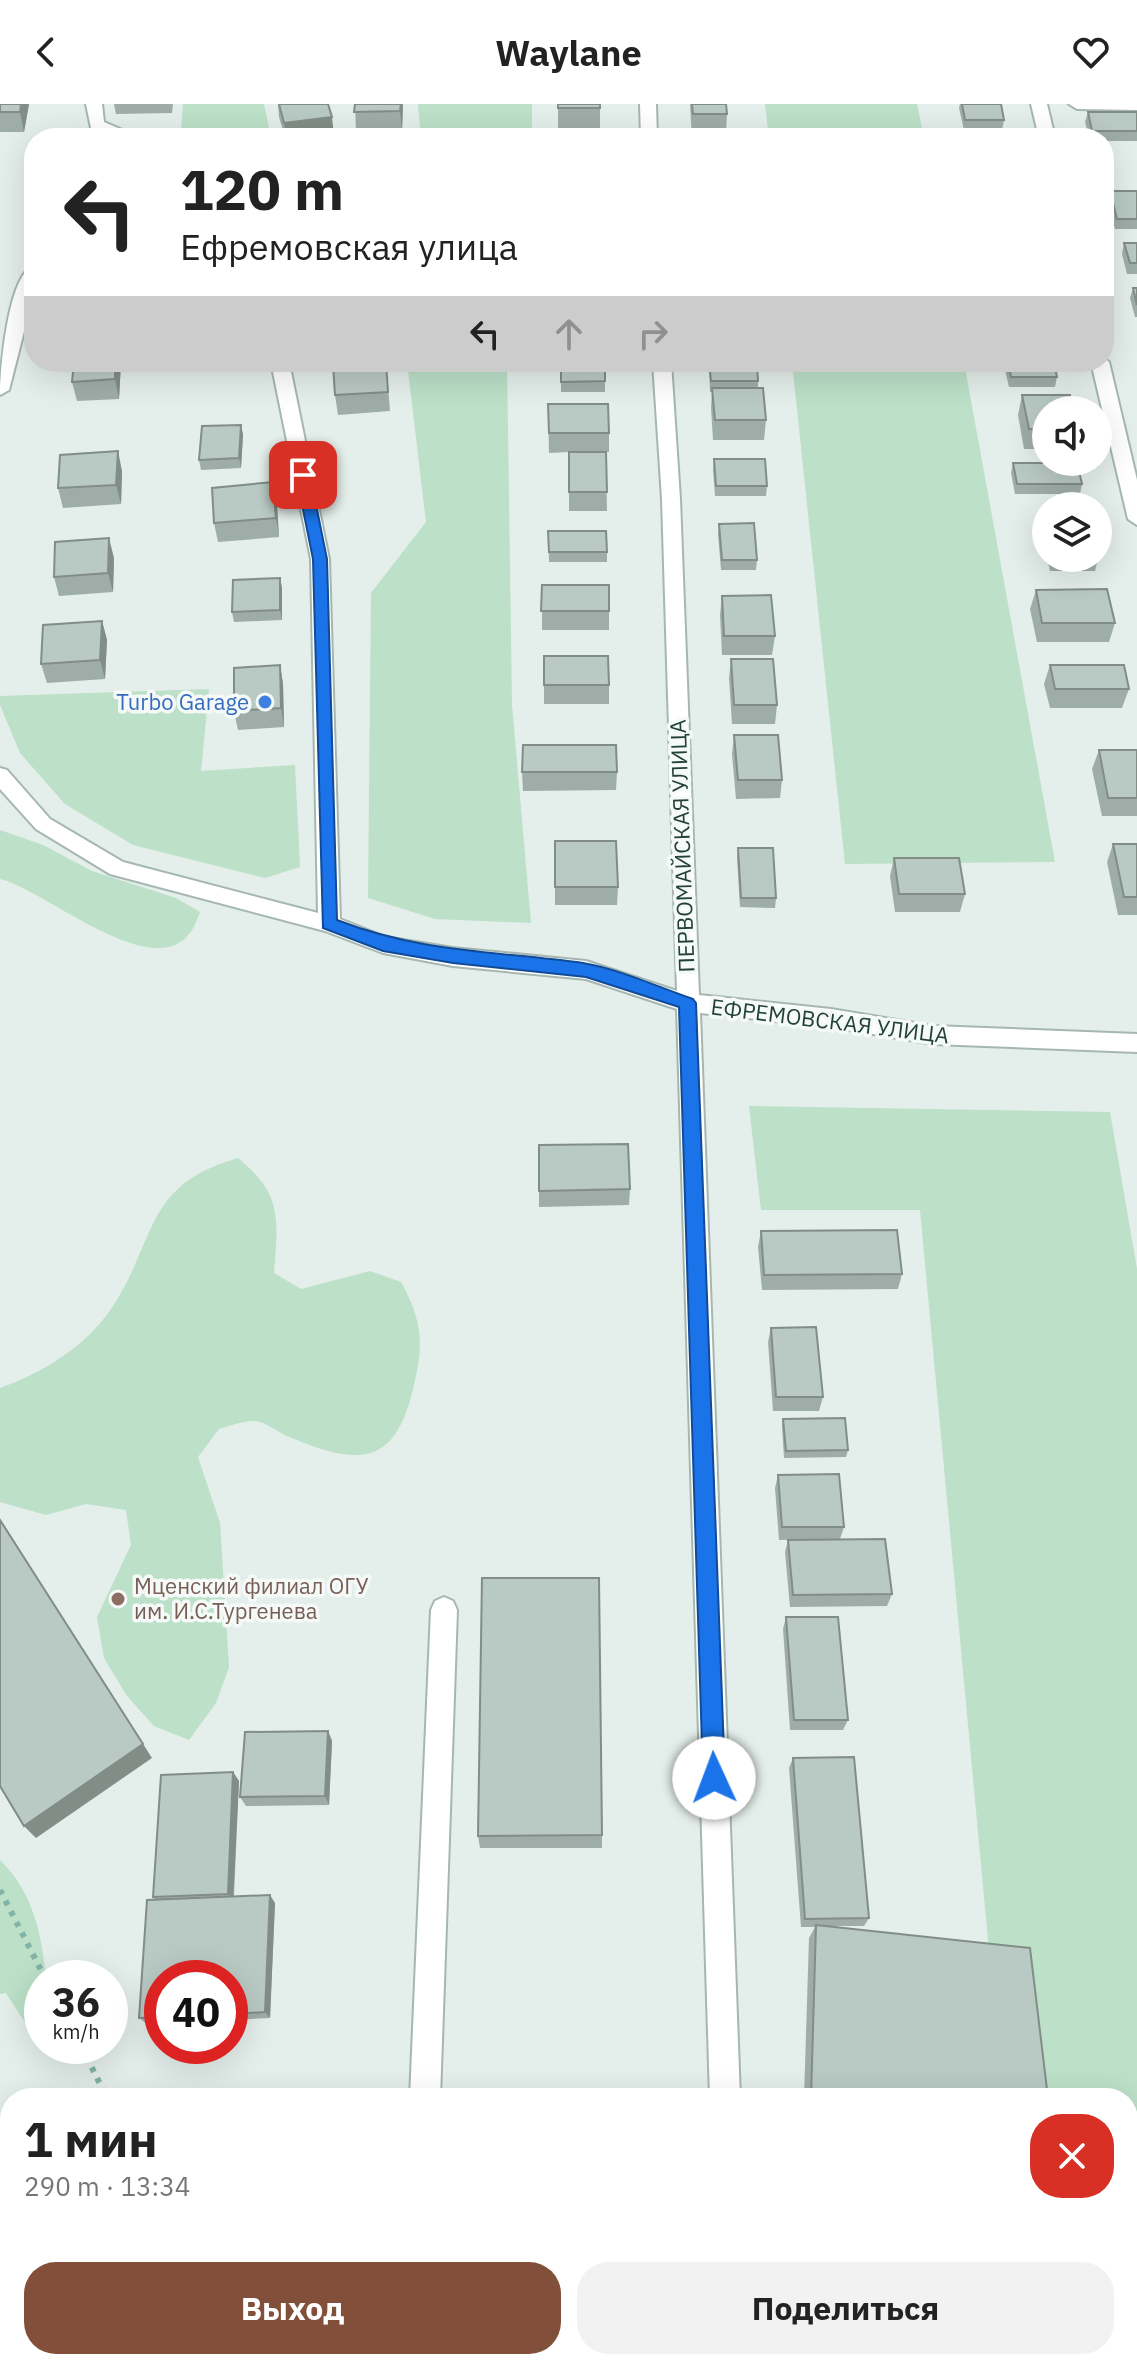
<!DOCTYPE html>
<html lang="ru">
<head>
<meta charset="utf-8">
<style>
	body { margin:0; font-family:"IBM Plex Sans",sans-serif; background:#f2f2f2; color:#222; height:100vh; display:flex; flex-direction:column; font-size:30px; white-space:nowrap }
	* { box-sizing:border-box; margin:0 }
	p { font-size:26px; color:#767676 }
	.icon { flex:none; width:44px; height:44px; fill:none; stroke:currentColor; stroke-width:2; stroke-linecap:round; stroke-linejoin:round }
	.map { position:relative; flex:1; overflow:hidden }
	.side { position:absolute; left:0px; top:1984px; width:1138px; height:282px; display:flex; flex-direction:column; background:#fff; border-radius:32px 32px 0 0; box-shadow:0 8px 32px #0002 }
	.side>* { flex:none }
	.banner { position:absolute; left:24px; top:24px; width:1090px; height:244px; border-radius:32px; box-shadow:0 8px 32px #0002; background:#fff; color:#222; overflow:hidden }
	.tools { position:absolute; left:1032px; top:292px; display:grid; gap:16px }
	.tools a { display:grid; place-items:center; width:80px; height:80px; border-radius:50%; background:#fff; box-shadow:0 8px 32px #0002; font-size:40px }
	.speed { position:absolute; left:24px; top:1856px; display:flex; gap:16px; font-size:40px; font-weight:700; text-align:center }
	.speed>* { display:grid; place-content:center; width:104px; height:104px; border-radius:50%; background:#fff; box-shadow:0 8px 32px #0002; line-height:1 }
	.speed small { font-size:20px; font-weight:400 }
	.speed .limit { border:12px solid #d22; background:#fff; color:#111 }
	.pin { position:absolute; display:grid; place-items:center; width:68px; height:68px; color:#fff; margin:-34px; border-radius:16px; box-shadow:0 4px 12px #0006 }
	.me { position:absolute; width:88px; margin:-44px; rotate:358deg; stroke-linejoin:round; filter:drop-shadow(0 0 6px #0008) }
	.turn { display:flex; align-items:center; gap:28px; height:168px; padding:0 24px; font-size:36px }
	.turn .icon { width:104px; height:104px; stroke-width:2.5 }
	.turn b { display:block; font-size:56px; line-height:68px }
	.lanes { display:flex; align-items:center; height:76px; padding:0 24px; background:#0003; justify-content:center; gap:40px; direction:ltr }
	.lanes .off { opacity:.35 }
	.round { display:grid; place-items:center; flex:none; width:84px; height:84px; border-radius:32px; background:#f2f2f2 }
	.head { display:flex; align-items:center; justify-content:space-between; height:136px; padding:0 24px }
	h1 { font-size:48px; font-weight:700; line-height:60px }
	.action { display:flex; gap:16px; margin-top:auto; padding:16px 24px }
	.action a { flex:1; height:92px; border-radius:32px; background:#82503a; color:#fff; font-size:32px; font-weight:700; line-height:92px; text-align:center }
	.action a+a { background:#f2f2f2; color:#222 }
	header { display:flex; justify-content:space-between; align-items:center; height:104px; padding:0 24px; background:#fff; font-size:36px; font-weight:700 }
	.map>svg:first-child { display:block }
</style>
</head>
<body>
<header><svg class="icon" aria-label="back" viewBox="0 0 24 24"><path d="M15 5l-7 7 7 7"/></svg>Waylane<svg class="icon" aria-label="heart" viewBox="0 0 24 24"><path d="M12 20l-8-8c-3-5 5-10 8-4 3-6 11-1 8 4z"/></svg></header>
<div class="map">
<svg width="1137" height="2265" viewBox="0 0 1137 2265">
	<rect width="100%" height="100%" fill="#e4eeea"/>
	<path fill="#bce0c8" d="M 183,0 L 264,0 L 271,34 L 201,34 L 181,28 Z
		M 418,0 L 532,0 L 532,34 L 421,34 Z
		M 765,0 L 917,0 L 924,34 L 769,34 Z
		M 407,258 L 507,258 L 512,601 L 531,819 L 435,815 L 368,794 L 371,489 L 426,418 Z
		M 792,258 L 964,258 L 1055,758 L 845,760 Z
		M 209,585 L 201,667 L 295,661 L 300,763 L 265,774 L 133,741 L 65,700 L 20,649 L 0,601 L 0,592 Z
		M 0,726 L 43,741 L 92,767 L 176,794 L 200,808 C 197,815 194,825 189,830 C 151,879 44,785 0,775 Z
		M 749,1002 L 1110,1008 L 1137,1165 L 1137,2149 L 1128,2148 L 1128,1994 L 1042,1994 L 989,1846 L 920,1106 L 761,1106 Z
		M 238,1054 C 283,1091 278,1115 274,1169 L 301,1185 L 370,1167 L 401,1178 C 423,1218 424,1241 413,1285 C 394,1366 355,1360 289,1333 C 279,1329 266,1318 255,1317 C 245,1316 229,1322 219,1325 L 198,1353 L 220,1419 L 229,1563 L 216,1599 L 189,1636 L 154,1622 L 127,1592 L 104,1554 L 97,1513 L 131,1441 L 126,1406 L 86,1400 L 46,1411 L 0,1398 L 0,1284 C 43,1269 88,1241 113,1202 C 158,1133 144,1081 238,1054 Z
		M 0,1756 C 33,1788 42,1831 46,1874 L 42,1874 L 35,1920 L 29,1925 L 6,1889 L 0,1890 Z
		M 10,2201 L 10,2256 L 187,2256 L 188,2265 L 0,2265 L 0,2218 Z"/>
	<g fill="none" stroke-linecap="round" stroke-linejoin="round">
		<defs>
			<path id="minor" d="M 86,0 L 102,0 L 104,18 L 141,34 L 118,34 L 91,24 Z
				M 640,0 L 656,0 L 657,34 L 641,34 Z
				M 1031,0 L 1047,0 L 1055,34 L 1039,34 Z
				M 1069,0 L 1137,0 L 1137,6 L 1077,5 Z
				M 34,162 L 34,188 L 9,286 L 0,291 C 0,267 8,169 34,162 Z
				M 1104,254 L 1109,258 L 1137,376 L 1137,421 L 1128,415 L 1091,258 L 1104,258 Z
				M 271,258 L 289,258 L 329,455 L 340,815 L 385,833 L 453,844 L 586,857 L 677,887 L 662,395 L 653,258 L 671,258 L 680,395 L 699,891 L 831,905 L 933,922 L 1137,930 L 1137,948 L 933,940 L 831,923 L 700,909 L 740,1994 L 710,1994 L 677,905 L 586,875 L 453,862 L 383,849 L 325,827 L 110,770 L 36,725 L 0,685 L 0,664 L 7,666 L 50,715 L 123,758 L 318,809 L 311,455 Z
				M 444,1493 L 453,1497 L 457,1506 L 440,1994 L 410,1994 L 431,1506 L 435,1497 Z
				M 398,2256 L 430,2256 L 430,2265 L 398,2265 Z
				M 718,2256 L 750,2256 L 751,2265 L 719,2265 Z"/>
		</defs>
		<use href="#minor" stroke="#a6b7b2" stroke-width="4"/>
		<path stroke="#83b3a7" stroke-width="6" stroke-dasharray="5 7" stroke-linecap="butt" d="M 0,1786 L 45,1874
			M 81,1942 L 107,1994
			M 282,2256 L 287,2265"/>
		<use href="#minor" fill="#fff" fill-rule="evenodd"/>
	</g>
	<path fill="#9fada8" d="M 0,0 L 29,0 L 24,28 L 0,28 Z
		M 114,0 L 173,0 L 172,9 L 116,10 Z
		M 278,0 L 328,0 L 334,32 L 321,34 L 285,34 L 279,13 Z
		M 355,0 L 403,0 L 402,27 L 356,28 Z
		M 558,0 L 600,0 L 600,24 L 558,24 Z
		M 690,0 L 726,0 L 727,10 L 726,28 L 735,34 L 692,34 Z
		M 960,0 L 1001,0 L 1004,16 L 1002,26 L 964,26 L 959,4 Z
		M 1088,8 L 1137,8 L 1137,37 L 1104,37 L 1104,34 L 1089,34 L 1085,18 Z
		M 1110,87 L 1137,87 L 1137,125 L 1115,125 L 1107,97 Z
		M 1124,139 L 1137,139 L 1137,170 L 1127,170 L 1122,150 Z
		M 1133,184 L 1137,184 L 1137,213 L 1135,213 L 1130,194 Z
		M 74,258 L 121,258 L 119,295 L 77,297 L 72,278 Z
		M 386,258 L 390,307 L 338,311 L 335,291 Z
		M 561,258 L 605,258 L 605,288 L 561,288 Z
		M 709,258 L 758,277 L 758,284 L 766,316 L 764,336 L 713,336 L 711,304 L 712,288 L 710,288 Z
		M 1005,258 L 1054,258 L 1057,273 L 1055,283 L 1009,283 L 1004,262 Z
		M 1022,291 L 1046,306 L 1046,345 L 1024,345 L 1018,311 Z
		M 548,300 L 609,329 L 609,348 L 606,348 L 607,407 L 569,407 L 569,348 L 549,349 Z
		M 241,321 L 243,331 L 241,364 L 201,366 L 199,356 Z
		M 714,355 L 767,382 L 766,392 L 715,392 L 713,365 Z
		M 1013,359 L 1082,380 L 1080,390 L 1015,390 L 1011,369 Z
		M 122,367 L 121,400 L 63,404 L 58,384 Z
		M 273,378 L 279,433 L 218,438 L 214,419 Z
		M 1046,416 L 1046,449 L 1042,430 Z
		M 719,420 L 757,456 L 756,466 L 721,466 L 718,430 Z
		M 548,427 L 607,448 L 607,458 L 549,458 Z
		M 1098,436 L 1100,447 L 1095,467 L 1050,467 L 1047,454 L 1098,454 Z
		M 114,454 L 113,488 L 59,492 L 54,473 Z
		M 280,474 L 282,484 L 282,516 L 234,518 L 232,508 Z
		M 542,481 L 609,507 L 609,526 L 542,526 Z
		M 1036,486 L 1115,519 L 1109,538 L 1037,538 L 1030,505 Z
		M 722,492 L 775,532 L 772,551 L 722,551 L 720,511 Z
		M 102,517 L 107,536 L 105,575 L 47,579 L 41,560 Z
		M 544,552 L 609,581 L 609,600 L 544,600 Z
		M 731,555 L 777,601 L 775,620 L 732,620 L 729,574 Z
		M 280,561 L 283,580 L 284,623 L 238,626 L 234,607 Z
		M 1050,561 L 1129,585 L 1122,604 L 1050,604 L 1044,580 Z
		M 734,631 L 782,676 L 780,694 L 736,695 L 732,650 Z
		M 1099,646 L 1137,646 L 1137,712 L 1102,712 L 1092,665 Z
		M 522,668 L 617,668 L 616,686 L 523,687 Z
		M 555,737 L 618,783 L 617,801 L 555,801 Z
		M 1113,740 L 1137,740 L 1137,811 L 1118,811 L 1107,758 Z
		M 738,744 L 776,794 L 775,804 L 740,803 L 737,754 Z
		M 894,754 L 965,790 L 960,808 L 895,808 L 890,772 Z
		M 539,1041 L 630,1085 L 629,1101 L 539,1103 Z
		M 761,1127 L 902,1170 L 898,1185 L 762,1186 L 758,1143 Z
		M 771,1224 L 823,1293 L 819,1307 L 773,1307 L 768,1238 Z
		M 783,1315 L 848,1346 L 846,1353 L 784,1354 L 782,1322 Z
		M 778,1371 L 844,1423 L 840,1435 L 779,1436 L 775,1384 Z
		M 788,1436 L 892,1490 L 887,1502 L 790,1503 L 785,1448 Z
		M 786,1513 L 848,1616 L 843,1626 L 790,1626 L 783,1525 Z
		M 328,1627 L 332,1637 L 329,1701 L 246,1702 L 240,1693 Z
		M 793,1654 L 869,1814 L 864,1822 L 826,1822 L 1048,1994 L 804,1994 L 809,1834 L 815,1823 L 801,1823 L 789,1664 Z
		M 233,1668 L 239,1677 L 234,1792 L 275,1799 L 270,1914 L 230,1916 L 230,1874 L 162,1874 L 162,1919 L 147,1920 L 139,1914 L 155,1796 L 153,1793 Z
		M 602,1731 L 602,1744 L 480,1744 L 478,1732 Z
		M 795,2256 L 1081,2256 L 1082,2265 L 795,2265 Z"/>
	<path fill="#828d88" d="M 21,0 L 29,0 L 24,28 L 20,8 Z
		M 401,0 L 403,0 L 402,27 L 400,7 Z
		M 332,13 L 334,32 L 321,34 L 286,34 L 284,19 Z
		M 115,258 L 121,258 L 119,295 L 115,275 Z
		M 241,321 L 243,331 L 241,364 L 239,354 Z
		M 118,347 L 122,367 L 121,400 L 116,381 Z
		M 273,378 L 277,398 L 279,433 L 276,414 Z
		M 109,434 L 114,454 L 113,488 L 108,469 Z
		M 280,474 L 282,484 L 282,516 L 280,506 Z
		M 102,517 L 107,536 L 105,575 L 100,556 Z
		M 280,561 L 283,580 L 284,623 L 281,604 Z
		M 0,1415 L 152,1654 L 36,1734 L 24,1722 Z
		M 328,1627 L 332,1637 L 329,1701 L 325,1692 Z
		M 233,1668 L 239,1677 L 233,1798 L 228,1790 Z
		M 270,1791 L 275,1799 L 270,1914 L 265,1908 Z"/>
	<path fill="#b9c9c3" stroke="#828d88" stroke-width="2" d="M 0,0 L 21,0 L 20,8 L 0,8 Z
		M 279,0 L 328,0 L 332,13 L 284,19 Z
		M 355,0 L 401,0 L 400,7 L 354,8 Z
		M 558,0 L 600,0 L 600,4 L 558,4 Z
		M 692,0 L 726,0 L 727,10 L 693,10 Z
		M 962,0 L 1001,0 L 1004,16 L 965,16 Z
		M 1088,8 L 1137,8 L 1137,27 L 1092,27 Z
		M 692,28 L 735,28 L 735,34 L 693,34 Z
		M 970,29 L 1007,29 L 1008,34 L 971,34 Z
		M 1110,87 L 1137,87 L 1137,115 L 1117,115 Z
		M 1124,139 L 1137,139 L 1137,159 L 1130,159 Z
		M 1133,184 L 1137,184 L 1137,201 Z
		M 74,258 L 115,258 L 115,275 L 72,278 Z
		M 374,258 L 386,258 L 388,288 L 335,291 L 333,261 Z
		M 561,258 L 605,258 L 605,277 L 561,278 Z
		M 709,258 L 757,258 L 758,277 L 711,277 Z
		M 1008,258 L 1054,258 L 1057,273 L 1011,273 Z
		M 712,284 L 763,284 L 766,316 L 715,316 Z
		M 1022,291 L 1070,291 L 1073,306 L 1046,306 L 1046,325 L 1029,325 Z
		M 548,300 L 608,300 L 609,329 L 549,329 Z
		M 241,321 L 239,354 L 199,356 L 202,322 Z
		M 118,347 L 116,381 L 58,384 L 60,351 Z
		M 569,348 L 606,348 L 607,388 L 569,388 Z
		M 714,355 L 765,355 L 767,382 L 716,382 Z
		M 1013,359 L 1077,359 L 1082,380 L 1017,380 Z
		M 273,378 L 276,414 L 214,419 L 212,384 Z
		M 754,419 L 757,456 L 722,456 L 719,420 Z
		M 548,427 L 606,427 L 607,448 L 549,448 Z
		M 109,434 L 108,469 L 54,473 L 55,438 Z
		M 280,474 L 280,506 L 232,508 L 233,476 Z
		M 542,481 L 609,481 L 609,507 L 541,507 Z
		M 1107,485 L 1115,519 L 1042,519 L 1036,486 Z
		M 771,491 L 775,532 L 724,532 L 722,492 Z
		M 102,517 L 100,556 L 41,560 L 43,521 Z
		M 544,552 L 608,552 L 609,581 L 544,581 Z
		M 731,555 L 773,555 L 777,601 L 734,601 Z
		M 280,561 L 281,604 L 234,607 L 234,564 Z
		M 1050,561 L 1124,561 L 1129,585 L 1055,585 Z
		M 734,631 L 778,631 L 782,676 L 738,676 Z
		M 523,641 L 616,641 L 617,668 L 522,668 Z
		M 1099,646 L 1137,646 L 1137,694 L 1108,694 Z
		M 555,737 L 616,737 L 618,783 L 555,783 Z
		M 1113,740 L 1137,740 L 1137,793 L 1124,793 Z
		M 738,744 L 773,744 L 776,794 L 741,794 Z
		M 894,754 L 959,754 L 965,790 L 899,790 Z
		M 628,1040 L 630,1085 L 539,1087 L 539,1041 Z
		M 897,1126 L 902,1170 L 764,1171 L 761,1127 Z
		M 816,1223 L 823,1293 L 776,1293 L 771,1224 Z
		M 845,1314 L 848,1346 L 786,1347 L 783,1315 Z
		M 839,1370 L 844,1423 L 782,1423 L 778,1371 Z
		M 0,1416 L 143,1640 L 24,1722 L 0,1682 Z
		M 885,1435 L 892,1490 L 793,1491 L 788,1436 Z
		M 482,1474 L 599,1474 L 602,1731 L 478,1732 Z
		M 786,1513 L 838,1513 L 848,1616 L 794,1616 Z
		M 328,1627 L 325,1692 L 240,1693 L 245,1628 Z
		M 854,1653 L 869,1814 L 805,1815 L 793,1654 Z
		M 233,1668 L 228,1790 L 153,1793 L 161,1671 Z
		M 270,1791 L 265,1908 L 230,1910 L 230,1874 L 162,1874 L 162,1913 L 139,1914 L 147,1796 Z
		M 816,1821 L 1030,1844 L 1048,1994 L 811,1994 Z
		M 802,2256 L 1081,2256 L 1082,2265 L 802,2265 Z"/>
	<path fill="#1a73e8" stroke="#114b97" stroke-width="2" d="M 303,366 L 310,371 L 327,455 L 337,816 C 422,849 495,847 583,859 C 619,865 658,883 693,895 L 696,899 L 725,1674 L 722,1681 L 714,1684 L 706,1681 L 703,1674 L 679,903 L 586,873 L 453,859 L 383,847 L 323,824 L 313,455 L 296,371 Z"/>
	<circle fill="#3f7fe0" stroke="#f5faf8" stroke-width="3" cx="265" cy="598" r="8"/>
	<circle fill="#8d6e63" stroke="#f5faf8" stroke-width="3" cx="118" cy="1495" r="8"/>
	<g text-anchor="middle" stroke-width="7" stroke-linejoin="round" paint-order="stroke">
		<g font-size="22" fill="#366cbe" stroke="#f5faf8" text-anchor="end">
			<text x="249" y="606">Turbo Garage</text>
		</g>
		<g font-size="22" fill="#22413a" stroke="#f5faf8">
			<text transform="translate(682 742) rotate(-92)" y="8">ПЕРВОМАЙСКАЯ УЛИЦА</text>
			<text transform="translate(830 917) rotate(7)" y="8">ЕФРЕМОВСКАЯ УЛИЦА</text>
		</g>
		<g font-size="22" fill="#785e54" stroke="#f5faf8" text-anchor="start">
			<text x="134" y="1490">Мценский филиал ОГУ<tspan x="134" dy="25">им. И.С.Тургенева</tspan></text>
		</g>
	</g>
</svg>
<div class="tools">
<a><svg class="icon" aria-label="sound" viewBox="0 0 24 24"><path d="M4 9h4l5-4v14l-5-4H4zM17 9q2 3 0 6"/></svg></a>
<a><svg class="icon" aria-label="layers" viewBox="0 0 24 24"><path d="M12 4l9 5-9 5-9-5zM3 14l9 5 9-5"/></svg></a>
</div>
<div class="speed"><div>36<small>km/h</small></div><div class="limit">40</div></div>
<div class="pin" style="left:303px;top:371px;background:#d93025"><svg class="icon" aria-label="arrive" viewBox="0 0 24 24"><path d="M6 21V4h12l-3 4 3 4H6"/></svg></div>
<svg class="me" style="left:714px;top:1674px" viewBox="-20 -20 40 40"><circle r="19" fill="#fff"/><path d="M0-13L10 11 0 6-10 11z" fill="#1a73e8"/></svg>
<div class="banner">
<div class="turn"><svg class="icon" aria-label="left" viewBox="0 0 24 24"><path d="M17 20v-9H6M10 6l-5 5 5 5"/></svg><div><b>120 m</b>Ефремовская улица</div></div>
<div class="lanes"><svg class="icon" aria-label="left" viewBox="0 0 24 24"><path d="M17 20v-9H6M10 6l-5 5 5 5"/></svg><svg class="icon off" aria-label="ahead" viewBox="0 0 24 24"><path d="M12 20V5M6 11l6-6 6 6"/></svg><svg class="icon off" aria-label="right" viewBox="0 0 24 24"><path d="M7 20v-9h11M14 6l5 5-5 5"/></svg></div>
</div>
<section class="side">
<div class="head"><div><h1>1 мин</h1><p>290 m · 13:34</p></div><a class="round" style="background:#d93025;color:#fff"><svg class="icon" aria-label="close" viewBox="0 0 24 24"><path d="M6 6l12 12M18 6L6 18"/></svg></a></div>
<div class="action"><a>Выход</a><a>Поделиться</a></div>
</section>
</div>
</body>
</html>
